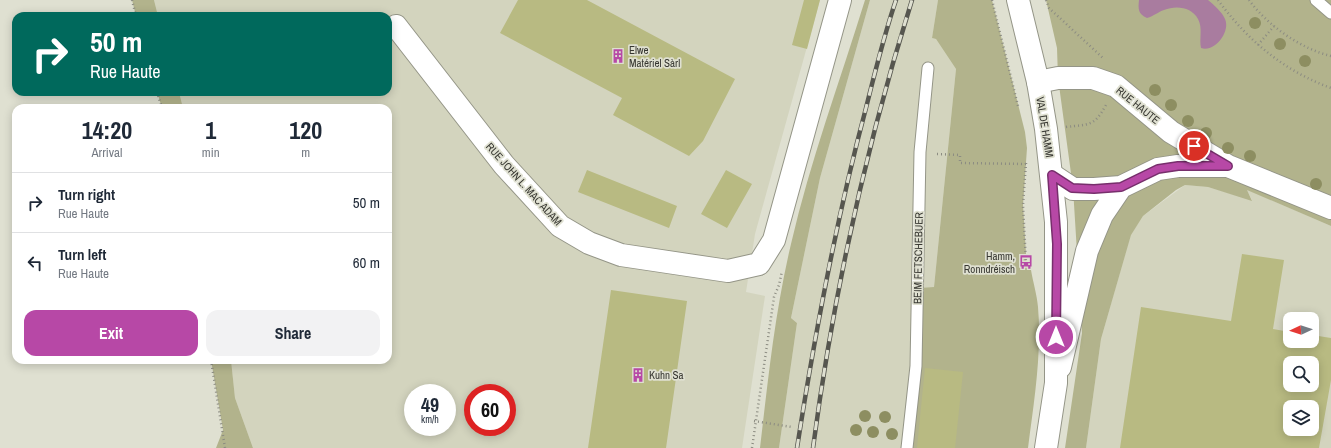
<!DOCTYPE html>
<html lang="en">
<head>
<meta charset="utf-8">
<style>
	body { margin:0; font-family:"Archivo Narrow",sans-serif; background:#f2f2f3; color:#1f2937; height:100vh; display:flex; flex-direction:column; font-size:15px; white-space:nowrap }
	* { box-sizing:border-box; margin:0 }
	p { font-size:13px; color:#747a83 }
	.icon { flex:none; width:22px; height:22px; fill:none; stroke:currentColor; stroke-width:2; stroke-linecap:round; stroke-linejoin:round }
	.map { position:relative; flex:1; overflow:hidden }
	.sheet { position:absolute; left:12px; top:104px; width:380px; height:260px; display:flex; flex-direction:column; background:#fff; border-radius:12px; box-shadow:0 2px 10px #0003 }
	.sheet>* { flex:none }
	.hud { position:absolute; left:12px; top:12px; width:380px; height:84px; border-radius:12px; box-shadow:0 2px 10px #0003; background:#00695c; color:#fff; overflow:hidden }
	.needle { width:26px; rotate:266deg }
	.tools { position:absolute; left:1283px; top:312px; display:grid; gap:8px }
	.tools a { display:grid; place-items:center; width:36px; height:36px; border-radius:8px; background:#fff; box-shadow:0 2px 10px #0003; font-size:20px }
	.speed { position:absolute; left:404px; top:384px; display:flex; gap:8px; font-size:20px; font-weight:700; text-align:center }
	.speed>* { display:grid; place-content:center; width:52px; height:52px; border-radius:50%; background:#fff; box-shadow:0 2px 10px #0003; line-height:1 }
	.speed small { font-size:10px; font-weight:400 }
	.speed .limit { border:6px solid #d22; background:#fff; color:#111 }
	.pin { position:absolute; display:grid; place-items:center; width:34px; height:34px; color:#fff; margin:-17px; border:2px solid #fff; border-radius:50%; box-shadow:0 1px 4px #0007 }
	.me { position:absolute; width:44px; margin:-22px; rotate:0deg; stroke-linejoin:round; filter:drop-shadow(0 0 3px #0008) }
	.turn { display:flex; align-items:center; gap:14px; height:84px; padding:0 12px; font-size:18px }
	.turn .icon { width:52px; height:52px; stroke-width:2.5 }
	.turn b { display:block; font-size:28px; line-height:34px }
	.eta { display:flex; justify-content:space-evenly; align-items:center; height:68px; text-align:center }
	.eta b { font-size:24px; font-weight:800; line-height:28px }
	.cta { display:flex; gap:8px; margin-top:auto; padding:8px 12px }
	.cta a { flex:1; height:46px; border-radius:12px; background:#b748a6; color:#fff; font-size:16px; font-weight:800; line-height:46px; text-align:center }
	.cta a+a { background:#f2f2f3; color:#1f2937 }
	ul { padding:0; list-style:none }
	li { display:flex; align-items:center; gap:12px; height:60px; padding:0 12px; border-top:1px solid #e0e1e3 }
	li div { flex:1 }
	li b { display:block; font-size:15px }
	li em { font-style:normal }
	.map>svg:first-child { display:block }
</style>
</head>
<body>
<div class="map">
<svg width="1331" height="448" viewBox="0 0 1331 448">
	<rect width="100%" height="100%" fill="#dfe0d1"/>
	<path fill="#d3d4be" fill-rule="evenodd" d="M 154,0 L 820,0 L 755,234 L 746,292 L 765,296 L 742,448 L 253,448 L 235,398 L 231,360 L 388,360 L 388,108 L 183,108 L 179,92 L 388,92 L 388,16 L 158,16 ZM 413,393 L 447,393 L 447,427 L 413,427 ZM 473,393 L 507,393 L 507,427 L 473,427 Z
		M 870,0 L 938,0 L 932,38 L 936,39 L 956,69 L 934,287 L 918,288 L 907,448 L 779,448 L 797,323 L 791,318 L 820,178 Z
		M 1185,185 L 1208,187 L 1252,200 L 1246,189 L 1331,226 L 1331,448 L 1086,448 L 1101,339 L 1131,234 L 1143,216 ZM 1290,319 L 1312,319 L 1312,341 L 1290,341 ZM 1290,363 L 1312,363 L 1312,385 L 1290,385 ZM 1290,407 L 1312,407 L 1312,429 L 1290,429 Z"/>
	<path fill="#b2b38c" d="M 132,0 L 154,0 L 158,16 L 136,16 Z
		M 865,0 L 870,0 L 820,178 L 791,318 L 797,323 L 779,448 L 760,448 C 768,380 775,311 791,244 C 810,161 840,81 865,0 Z
		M 938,0 L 992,0 L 1025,132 L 1027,148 L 1023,205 L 1027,270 L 1031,270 C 1033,282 1037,295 1038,307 C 1042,353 1034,402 1028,448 L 907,448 L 917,288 L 934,287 L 956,69 L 936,39 L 932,38 Z
		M 1046,0 L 1331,0 L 1331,226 L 1247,190 L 1252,201 L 1208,187 L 1185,185 L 1176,190 L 1143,216 L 1131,235 L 1101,339 L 1086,448 L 1065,448 L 1082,333 L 1073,188 L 1058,78 L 1057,48 Z
		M 157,92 L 179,92 L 183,108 L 162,108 Z
		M 211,360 L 231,360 L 235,398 L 253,448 L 216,448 L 223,430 Z"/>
	<path fill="#a97c9f" d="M 1139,0 L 1208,0 C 1213,4 1223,13 1225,19 C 1231,32 1214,53 1201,48 C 1199,39 1203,28 1198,19 C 1192,7 1176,5 1164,10 C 1158,12 1154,16 1147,18 C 1138,14 1138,9 1139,0 Z"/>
	<path fill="#b8ba82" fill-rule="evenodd" d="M 518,0 L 587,0 L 735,79 L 703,141 L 689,156 L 613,115 L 622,98 L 500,33 Z
		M 804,0 L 820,0 L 807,49 L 792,45 Z
		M 587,170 L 677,206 L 669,228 L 578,192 Z
		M 726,170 L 752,184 L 727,228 L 701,214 Z
		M 1242,254 L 1284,260 L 1273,329 L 1290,332 L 1290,341 L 1312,341 L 1312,335 L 1331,338 L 1331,380 L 1319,448 L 1120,448 L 1141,307 L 1231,321 ZM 1290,363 L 1312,363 L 1312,385 L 1290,385 ZM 1290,407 L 1312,407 L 1312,429 L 1290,429 Z
		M 611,290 L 687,301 L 666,448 L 588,448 Z
		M 925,368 L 963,372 L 955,448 L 917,448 Z"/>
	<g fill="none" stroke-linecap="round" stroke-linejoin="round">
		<defs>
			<path id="lane" d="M 1316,0 L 1331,13
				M 907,448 L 916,366 L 920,152 L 928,68"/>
			<path id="street" d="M 396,26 L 504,165 L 560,226 L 589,243 L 621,255 L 728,271 L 759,264 L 774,240 L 840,0"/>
			<path id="secondary" d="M 1038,82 L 1058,78 L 1093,78 L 1116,86 L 1171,132 L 1228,166 L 1331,208
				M 1052,175 L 1073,189 L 1094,189 L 1121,187 L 1158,169 L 1178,166 L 1227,166
				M 1060,367 L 1087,251 L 1102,215 L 1121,187"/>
			<path id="primary" d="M 1018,0 L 1038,82 L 1046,129 L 1056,222 L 1056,383 L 1046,448"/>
		</defs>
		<use href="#lane" stroke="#949587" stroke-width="13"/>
		<use href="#street" stroke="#949587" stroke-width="24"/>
		<use href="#secondary" stroke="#949587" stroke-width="24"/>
		<use href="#primary" stroke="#949587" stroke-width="24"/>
		<path stroke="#8c8c82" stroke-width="2.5" stroke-dasharray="1 3" stroke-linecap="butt" d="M 132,0 L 136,16
			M 992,0 L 1018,106
			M 1046,0 L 1049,8 L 1103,58
			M 1218,0 C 1247,40 1284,71 1331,88
			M 1249,0 C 1267,25 1301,49 1331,56
			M 1258,45 L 1274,26
			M 157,92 L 162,108
			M 1066,127 C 1089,124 1094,127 1106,105
			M 937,154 L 960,155 L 960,163 L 1026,164
			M 1026,163 L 1023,205 L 1026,262
			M 211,360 L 225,448
			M 754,421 L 792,427
			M 752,448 L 774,297 L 779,285 L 782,271"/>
		<use href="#lane" stroke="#fff" stroke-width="11"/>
		<use href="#street" stroke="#fff" stroke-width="22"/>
		<use href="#secondary" stroke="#fff" stroke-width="22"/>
		<use href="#primary" stroke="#fff" stroke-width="22"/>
		<defs>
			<path id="rail" d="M 797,448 C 815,333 836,220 866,108 C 875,72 884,35 896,0
				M 813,448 C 833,296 866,146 912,0"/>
		</defs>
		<use href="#rail" stroke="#56564f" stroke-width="4.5"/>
		<use href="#rail" stroke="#dfe0d1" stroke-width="3" stroke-dasharray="9" stroke-linecap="butt"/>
	</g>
	<g fill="#8d8e61">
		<circle cx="1255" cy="23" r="6"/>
		<circle cx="1280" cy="44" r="6"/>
		<circle cx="1305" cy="61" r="6"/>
		<circle cx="1155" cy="90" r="6"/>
		<circle cx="1171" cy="105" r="6"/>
		<circle cx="1188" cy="121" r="6"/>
		<circle cx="1206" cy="133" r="6"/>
		<circle cx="1228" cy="148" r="6"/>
		<circle cx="1250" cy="156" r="6"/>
		<circle cx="1316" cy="184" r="6"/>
		<circle cx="865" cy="416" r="6"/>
		<circle cx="885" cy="417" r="6"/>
		<circle cx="856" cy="430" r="6"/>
		<circle cx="873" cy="432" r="6"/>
		<circle cx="892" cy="434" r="6"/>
	</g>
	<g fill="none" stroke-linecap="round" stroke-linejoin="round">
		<defs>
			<path id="route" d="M 1056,337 L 1057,244 L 1052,175 L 1072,188 L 1094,189 L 1121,187 L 1158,169 L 1178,166 L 1228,166 L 1194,146"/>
		</defs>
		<use href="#route" stroke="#772f6c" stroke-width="10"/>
		<use href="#route" stroke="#b748a6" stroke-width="7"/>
	</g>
	<defs>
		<symbol id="building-bare" viewBox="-9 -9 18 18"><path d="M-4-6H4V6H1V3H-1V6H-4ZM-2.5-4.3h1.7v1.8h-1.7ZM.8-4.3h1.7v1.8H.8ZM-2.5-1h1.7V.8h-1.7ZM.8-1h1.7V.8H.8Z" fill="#b748a6" stroke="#dfe0d1" stroke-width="2.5" paint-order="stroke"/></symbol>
		<symbol id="bus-bare" viewBox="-9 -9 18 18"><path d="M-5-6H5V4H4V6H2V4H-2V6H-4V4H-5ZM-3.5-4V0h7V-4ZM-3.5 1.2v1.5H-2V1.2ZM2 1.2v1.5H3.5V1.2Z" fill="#b748a6" stroke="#dfe0d1" stroke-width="2.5" paint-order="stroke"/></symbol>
	</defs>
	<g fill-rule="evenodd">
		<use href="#building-bare" x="608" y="46" width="20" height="20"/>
		<use href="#bus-bare" x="1016" y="252" width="20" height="20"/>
		<use href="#building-bare" x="628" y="365" width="20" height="20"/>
	</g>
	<g text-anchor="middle" stroke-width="3.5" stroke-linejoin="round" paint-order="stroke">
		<g font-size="11" fill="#373731" stroke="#dfe0d1" text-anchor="start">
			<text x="629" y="54">Elwe<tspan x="629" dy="13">Matériel Sàrl</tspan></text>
			<text x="1015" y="260" text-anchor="end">Hamm,<tspan x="1015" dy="13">Ronndréisch</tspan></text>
			<text x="649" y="379">Kuhn Sa</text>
		</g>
		<g font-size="11" fill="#373731" stroke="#dfe0d1">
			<text transform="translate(1138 105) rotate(39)" y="4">RUE HAUTE</text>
			<text transform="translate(1045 127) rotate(81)" y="4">VAL DE HAMM</text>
			<text transform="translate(524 184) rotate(48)" y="4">RUE JOHN L. MAC ADAM</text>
			<text transform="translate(918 258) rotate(-89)" y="4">BEIM FETSCHEBUER</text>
		</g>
	</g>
</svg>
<div class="tools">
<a><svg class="needle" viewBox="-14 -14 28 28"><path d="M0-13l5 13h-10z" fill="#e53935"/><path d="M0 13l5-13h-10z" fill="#747a83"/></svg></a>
<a><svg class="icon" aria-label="search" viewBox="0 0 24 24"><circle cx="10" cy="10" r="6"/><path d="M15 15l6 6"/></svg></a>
<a><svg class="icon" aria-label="layers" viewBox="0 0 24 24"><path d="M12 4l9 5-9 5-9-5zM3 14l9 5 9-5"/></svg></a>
</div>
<div class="speed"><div>49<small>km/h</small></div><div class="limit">60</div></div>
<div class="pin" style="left:1194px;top:146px;background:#d93025"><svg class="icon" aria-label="arrive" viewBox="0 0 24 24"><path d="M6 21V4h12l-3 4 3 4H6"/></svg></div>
<svg class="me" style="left:1056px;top:337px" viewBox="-20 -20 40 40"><circle r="17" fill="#b748a6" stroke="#fff" stroke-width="3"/><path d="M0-11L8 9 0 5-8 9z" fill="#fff"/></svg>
<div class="hud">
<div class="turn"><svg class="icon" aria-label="right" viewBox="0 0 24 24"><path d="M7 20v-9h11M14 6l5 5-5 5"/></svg><div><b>50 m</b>Rue Haute</div></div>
</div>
<section class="sheet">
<div class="eta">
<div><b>14:20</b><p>Arrival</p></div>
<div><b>1</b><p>min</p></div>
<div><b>120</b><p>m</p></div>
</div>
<ul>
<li><svg class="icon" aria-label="right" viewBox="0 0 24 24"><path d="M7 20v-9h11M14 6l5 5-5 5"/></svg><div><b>Turn right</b><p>Rue Haute</p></div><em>50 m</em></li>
<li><svg class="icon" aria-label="left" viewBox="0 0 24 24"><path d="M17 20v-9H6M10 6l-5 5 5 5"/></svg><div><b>Turn left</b><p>Rue Haute</p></div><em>60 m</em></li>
</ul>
<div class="cta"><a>Exit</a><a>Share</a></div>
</section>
</div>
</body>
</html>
